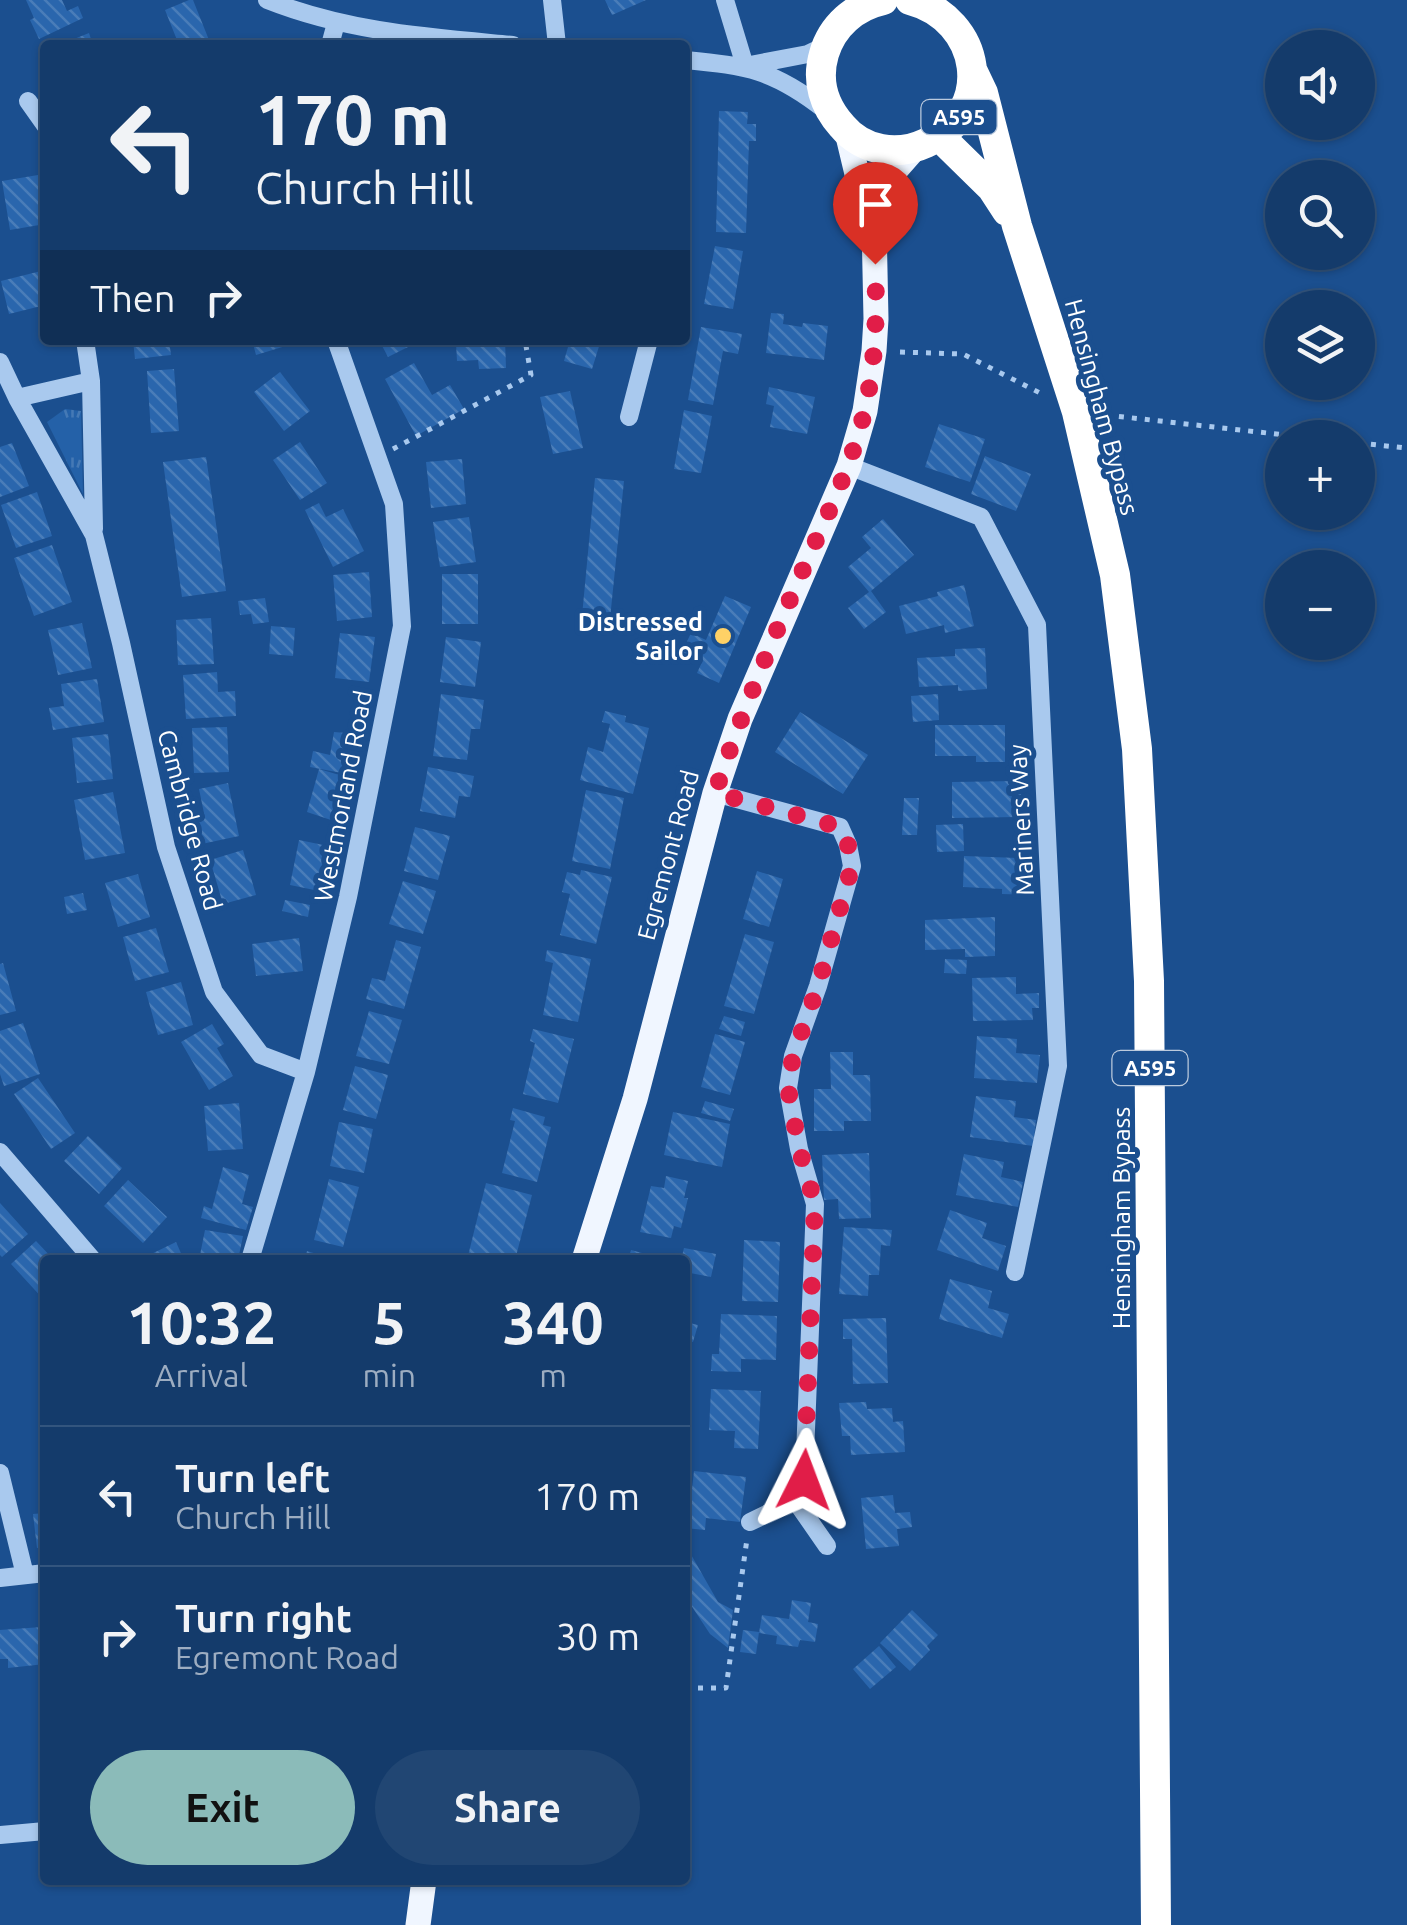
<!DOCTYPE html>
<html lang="en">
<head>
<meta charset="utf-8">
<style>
	body { margin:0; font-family:Ubuntu,sans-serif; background:#214673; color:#f1f3f6; height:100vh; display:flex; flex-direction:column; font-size:38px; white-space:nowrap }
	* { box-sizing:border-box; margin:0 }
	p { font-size:32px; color:#9dadc1 }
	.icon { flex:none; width:55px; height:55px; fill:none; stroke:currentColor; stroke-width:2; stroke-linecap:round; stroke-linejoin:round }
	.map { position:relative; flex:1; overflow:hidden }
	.panel { position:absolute; left:40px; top:1255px; width:650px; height:630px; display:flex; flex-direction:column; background:#143b6b; border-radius:10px; box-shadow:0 2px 8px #0004,0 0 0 2px #33557e }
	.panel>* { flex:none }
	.guide { position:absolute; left:40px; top:40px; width:650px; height:305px; border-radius:10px; box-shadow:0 2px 8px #0004,0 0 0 2px #33557e; background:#143b6b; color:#f1f3f6; overflow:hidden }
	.fabs { position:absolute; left:1265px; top:30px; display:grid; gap:20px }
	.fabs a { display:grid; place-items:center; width:110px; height:110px; border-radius:50%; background:#143b6b; box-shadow:0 2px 8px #0004,0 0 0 2px #33557e; font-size:50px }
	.pin { position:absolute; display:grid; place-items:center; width:85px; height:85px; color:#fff; margin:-102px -42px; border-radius:50% 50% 50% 0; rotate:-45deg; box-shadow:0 0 10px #0007 }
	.pin .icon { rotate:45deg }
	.me { position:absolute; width:110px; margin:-55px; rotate:3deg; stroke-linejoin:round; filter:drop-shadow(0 0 8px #0008) }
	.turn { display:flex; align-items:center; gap:35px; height:210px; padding:0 50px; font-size:45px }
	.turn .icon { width:130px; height:130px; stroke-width:2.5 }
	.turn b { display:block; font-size:70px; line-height:85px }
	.then { display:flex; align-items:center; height:95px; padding:0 50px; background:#0003; gap:20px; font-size:38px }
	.eta { display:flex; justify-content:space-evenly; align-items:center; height:170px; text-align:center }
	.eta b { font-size:60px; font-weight:700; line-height:70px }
	.button { display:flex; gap:20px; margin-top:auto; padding:20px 50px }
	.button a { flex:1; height:115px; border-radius:60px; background:#8bbbb9; color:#111; font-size:40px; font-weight:700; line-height:115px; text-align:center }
	.button a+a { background:#214673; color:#f1f3f6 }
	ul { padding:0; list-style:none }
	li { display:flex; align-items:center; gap:30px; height:140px; padding:0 50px; border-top:2px solid #33557e }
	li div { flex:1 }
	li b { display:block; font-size:38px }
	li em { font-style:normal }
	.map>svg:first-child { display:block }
</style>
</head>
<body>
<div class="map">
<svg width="1407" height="1925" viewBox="0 0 1407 1925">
	<defs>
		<pattern id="grass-tufts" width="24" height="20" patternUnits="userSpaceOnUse" patternTransform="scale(2.5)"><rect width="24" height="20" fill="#2461a8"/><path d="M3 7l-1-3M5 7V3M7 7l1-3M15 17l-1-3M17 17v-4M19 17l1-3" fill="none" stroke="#4579b5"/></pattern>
		<pattern id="building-back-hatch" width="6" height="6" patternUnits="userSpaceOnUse" patternTransform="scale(2.5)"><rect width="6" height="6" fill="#2a66ad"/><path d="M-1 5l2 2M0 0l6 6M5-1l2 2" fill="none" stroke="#4a7db9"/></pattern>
	</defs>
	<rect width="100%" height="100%" fill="#1b4f8f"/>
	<path fill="url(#grass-tufts)" d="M 65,409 L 81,411 L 83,494 L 47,422 Z"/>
	<path fill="url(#building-back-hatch)" d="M 26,0 L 62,0 L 67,11 L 78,6 L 83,18 L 39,39 L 30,20 L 34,18 Z
		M 189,0 L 193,0 L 211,45 L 179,45 L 165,10 Z
		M 605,0 L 646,0 L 612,15 Z
		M 89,33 L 93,45 L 59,45 Z
		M 719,111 L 748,112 L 747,124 L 756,124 L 756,141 L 749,141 L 746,233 L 716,232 Z
		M 38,175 L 45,224 L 10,230 L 2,181 Z
		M 715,246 L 743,251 L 733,309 L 704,304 Z
		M 45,270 L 45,305 L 9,314 L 1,281 Z
		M 771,313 L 784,314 L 783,324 L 802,327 L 803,323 L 828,326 L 824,360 L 766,353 Z
		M 701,327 L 742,334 L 738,354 L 723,351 L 713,405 L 688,400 Z
		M 133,340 L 169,340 L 171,355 L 135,359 Z
		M 252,340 L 288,340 L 289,345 L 256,355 Z
		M 379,340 L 422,340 L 388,357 Z
		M 474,340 L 505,340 L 506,368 L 479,369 L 478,360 L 457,361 L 456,343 L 474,342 Z
		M 570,340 L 601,340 L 592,369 L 564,361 Z
		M 414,363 L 432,395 L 450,385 L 464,409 L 416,436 L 385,379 Z
		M 174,369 L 179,431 L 151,433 L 147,371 Z
		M 280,372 L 310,411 L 284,431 L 254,392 Z
		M 769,387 L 815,397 L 807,434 L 770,427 L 774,406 L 766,404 Z
		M 570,391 L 583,448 L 553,454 L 540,397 Z
		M 684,410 L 712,416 L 701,473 L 674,469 Z
		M 939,424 L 985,439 L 970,482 L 925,467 Z
		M 300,442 L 327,483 L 300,500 L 273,460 Z
		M 12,443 L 29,486 L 0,497 L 0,447 Z
		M 985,456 L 1031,474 L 1016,511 L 971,494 Z
		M 206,457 L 226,591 L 182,597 L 163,462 Z
		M 462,459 L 466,504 L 431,508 L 426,462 Z
		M 595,478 L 624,481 L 610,619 L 582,616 Z
		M 37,492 L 52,536 L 16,548 L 1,505 Z
		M 319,503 L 326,517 L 343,509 L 364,551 L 333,567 L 305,510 Z
		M 469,517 L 476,562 L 440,567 L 433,522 Z
		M 883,519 L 914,555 L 871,591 L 886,612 L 864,629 L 848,608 L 869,592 L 848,567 L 871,548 L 862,537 Z
		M 52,545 L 72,602 L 34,616 L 14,558 Z
		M 369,572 L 372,617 L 337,621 L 333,575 Z
		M 442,574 L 478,574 L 478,624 L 442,624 Z
		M 964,585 L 974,626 L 945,633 L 944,625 L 906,634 L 899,606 L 938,596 L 937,592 Z
		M 725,596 L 751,607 L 719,683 L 697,673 L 703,660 L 682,652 L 691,633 L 706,640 Z
		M 265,598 L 269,622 L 253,624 L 251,614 L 240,615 L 238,601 Z
		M 211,618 L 214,664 L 178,665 L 176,620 Z
		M 82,623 L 92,668 L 58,675 L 48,630 Z
		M 271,626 L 295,628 L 293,656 L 269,654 Z
		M 340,633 L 375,637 L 369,682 L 335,678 Z
		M 446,637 L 481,642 L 475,687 L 440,682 Z
		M 985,648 L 987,689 L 958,691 L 958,685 L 919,687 L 917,658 L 955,656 L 955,649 Z
		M 217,672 L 218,692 L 235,691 L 236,716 L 186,719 L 183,675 Z
		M 97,679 L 104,722 L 53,730 L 49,708 L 64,706 L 61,684 Z
		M 441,694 L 484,700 L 480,729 L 471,729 L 467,760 L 433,756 Z
		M 938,694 L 939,720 L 913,722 L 911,696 Z
		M 605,711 L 626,716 L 625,722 L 649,728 L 633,794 L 580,780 L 588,747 L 603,752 L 610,724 L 602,722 Z
		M 800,712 L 868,755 L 843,794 L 775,752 Z
		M 935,725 L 1005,725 L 1005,762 L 976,762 L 976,756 L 935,756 Z
		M 227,727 L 229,772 L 194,773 L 192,728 Z
		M 334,732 L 346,733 L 341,759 L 349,760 L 347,774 L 310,767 L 313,751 L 330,755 Z
		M 108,734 L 113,779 L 77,783 L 72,738 Z
		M 428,767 L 474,776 L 470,797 L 459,796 L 455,818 L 420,811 Z
		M 319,769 L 353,779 L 340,823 L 307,812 Z
		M 1021,781 L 1022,817 L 952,818 L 952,782 Z
		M 228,783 L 239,836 L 197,845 L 192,821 L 205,818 L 199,789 Z
		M 586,790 L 624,798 L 610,869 L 572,861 Z
		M 113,792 L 125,853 L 85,860 L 74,800 Z
		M 904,798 L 919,798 L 917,835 L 902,835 Z
		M 963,824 L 964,851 L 937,852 L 936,825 Z
		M 415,827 L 450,836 L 438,880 L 404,871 Z
		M 299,840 L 333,847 L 324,892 L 290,885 Z
		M 243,850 L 256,895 L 223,904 L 210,860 Z
		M 964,856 L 1021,858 L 1021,864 L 1030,864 L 1029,895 L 1002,894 L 1002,889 L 963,887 Z
		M 581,870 L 612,877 L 596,944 L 560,935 L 570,894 L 562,892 L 567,872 L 580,875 Z
		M 757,871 L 783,879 L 769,927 L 743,919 Z
		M 138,874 L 150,917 L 118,927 L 105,883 Z
		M 403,881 L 436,891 L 423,934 L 389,924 Z
		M 83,893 L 87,910 L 67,914 L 64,897 Z
		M 285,900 L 310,905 L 308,917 L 282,911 Z
		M 995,917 L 995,956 L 965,957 L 965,949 L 925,950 L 925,920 Z
		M 156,928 L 169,972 L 135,981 L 123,937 Z
		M 745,934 L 774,942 L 754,1014 L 724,1006 Z
		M 299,938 L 303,971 L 256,976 L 252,944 Z
		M 396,940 L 421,947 L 404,1009 L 366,999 L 372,978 L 385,981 Z
		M 547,950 L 591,959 L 578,1022 L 543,1015 L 553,963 L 545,961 Z
		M 945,959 L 967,960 L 966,974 L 944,973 Z
		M 3,963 L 16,1011 L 0,1015 L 0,964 Z
		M 1016,977 L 1016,994 L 1039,993 L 1039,1008 L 1032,1008 L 1033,1020 L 973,1021 L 972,978 Z
		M 181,982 L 193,1025 L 158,1035 L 146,992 Z
		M 369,1011 L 402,1020 L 389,1064 L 356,1056 Z
		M 724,1016 L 745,1022 L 741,1036 L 719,1029 Z
		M 23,1023 L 40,1074 L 4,1086 L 0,1074 L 0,1031 Z
		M 212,1024 L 224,1044 L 217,1048 L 233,1076 L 209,1090 L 181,1042 Z
		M 533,1029 L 574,1039 L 558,1103 L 523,1094 L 535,1043 L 530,1041 Z
		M 715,1034 L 745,1042 L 730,1095 L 701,1087 Z
		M 977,1036 L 1017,1039 L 1016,1053 L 1040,1055 L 1037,1083 L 974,1078 Z
		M 830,1052 L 853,1052 L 853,1075 L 870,1075 L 871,1121 L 844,1121 L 844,1131 L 814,1131 L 814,1089 L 831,1089 Z
		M 355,1066 L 388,1075 L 376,1119 L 343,1110 Z
		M 38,1078 L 75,1133 L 51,1149 L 14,1094 Z
		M 976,1096 L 1016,1101 L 1014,1117 L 1036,1120 L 1033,1146 L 970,1137 Z
		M 705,1101 L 734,1109 L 730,1121 L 701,1113 Z
		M 239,1103 L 243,1149 L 208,1151 L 204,1106 Z
		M 513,1108 L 545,1117 L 543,1125 L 551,1127 L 537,1182 L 502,1173 L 515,1121 L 510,1120 Z
		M 673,1112 L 730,1124 L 722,1167 L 664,1155 Z
		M 339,1122 L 373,1129 L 364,1173 L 330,1166 Z
		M 88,1136 L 122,1168 L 99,1194 L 64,1161 Z
		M 869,1153 L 871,1218 L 839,1219 L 838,1199 L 824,1200 L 822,1155 Z
		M 964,1154 L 1004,1162 L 1001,1177 L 1023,1182 L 1018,1207 L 956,1195 Z
		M 223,1167 L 249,1175 L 242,1204 L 253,1207 L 246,1230 L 201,1218 L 204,1206 L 212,1209 Z
		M 666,1176 L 688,1181 L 684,1198 L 688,1198 L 681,1228 L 674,1226 L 671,1238 L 640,1232 L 651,1186 L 664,1188 Z
		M 329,1179 L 359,1187 L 343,1247 L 314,1240 Z
		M 128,1180 L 167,1217 L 143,1243 L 104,1206 Z
		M 486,1183 L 532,1195 L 515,1260 L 467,1260 Z
		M 0,1203 L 28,1234 L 2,1257 L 0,1255 Z
		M 950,1210 L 987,1223 L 982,1238 L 1006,1246 L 998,1271 L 937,1250 Z
		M 844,1227 L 892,1230 L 890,1246 L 881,1245 L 879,1275 L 869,1275 L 868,1296 L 839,1294 Z
		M 205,1230 L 243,1236 L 238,1260 L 199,1260 Z
		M 744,1240 L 780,1242 L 778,1302 L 742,1301 Z
		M 36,1241 L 54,1260 L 45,1260 L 45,1301 L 11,1264 Z
		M 176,1242 L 184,1260 L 147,1260 L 145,1257 Z
		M 684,1248 L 716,1254 L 711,1277 L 685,1272 L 685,1260 L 681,1260 Z
		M 631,1250 L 664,1259 L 664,1260 L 628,1260 Z
		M 307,1251 L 333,1259 L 333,1260 L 305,1260 Z
		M 950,1279 L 992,1291 L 988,1308 L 1009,1314 L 1002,1338 L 939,1319 Z
		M 721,1314 L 777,1316 L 776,1360 L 741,1359 L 741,1372 L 711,1371 L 712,1354 L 719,1354 Z
		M 886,1318 L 888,1383 L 853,1384 L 852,1339 L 843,1339 L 843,1319 Z
		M 685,1322 L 698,1325 L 693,1342 L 685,1340 Z
		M 711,1389 L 761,1391 L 758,1449 L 734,1448 L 735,1431 L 709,1430 Z
		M 866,1402 L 867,1409 L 892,1408 L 893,1422 L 903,1421 L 905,1452 L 851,1455 L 850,1436 L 842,1436 L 839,1403 Z
		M 694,1471 L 746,1477 L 740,1522 L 706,1518 L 705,1530 L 685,1528 L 685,1515 L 689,1516 Z
		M 893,1495 L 895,1513 L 910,1512 L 912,1527 L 897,1529 L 899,1546 L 866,1549 L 861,1498 Z
		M 45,1513 L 45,1547 L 37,1548 L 33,1514 Z
		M 685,1544 L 718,1602 L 733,1610 L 728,1648 L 710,1634 L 685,1596 Z
		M 792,1600 L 811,1603 L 808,1622 L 818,1624 L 815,1642 L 800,1640 L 798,1647 L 776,1644 L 777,1636 L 759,1633 L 762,1615 L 789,1619 Z
		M 912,1610 L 938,1635 L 927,1646 L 930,1650 L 910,1671 L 880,1643 Z
		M 42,1627 L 45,1664 L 8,1668 L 8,1659 L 0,1659 L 0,1630 Z
		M 743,1630 L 759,1632 L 756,1654 L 740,1652 Z
		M 879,1646 L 896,1667 L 870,1689 L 853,1669 Z"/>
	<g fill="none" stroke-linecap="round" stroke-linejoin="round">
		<path stroke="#a9c9ee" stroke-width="5" stroke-dasharray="5 8" stroke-linecap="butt" d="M 900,352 L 963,354 L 1044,395
			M 1106,415 L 1312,438
			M 1358,443 L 1407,448
			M 393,449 L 531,375 L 525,340
			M 685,1688 L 726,1688 L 747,1539"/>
		<path stroke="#a9c9ee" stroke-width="18" d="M 267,0 C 348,32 427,37 513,45
			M 552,0 L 557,45
			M 725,0 L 745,66
			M 330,45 L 336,23
			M 685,60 C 748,66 774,70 825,110
			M 750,65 L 808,54 L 827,45
			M 28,101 L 45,125
			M 85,340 L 91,381 L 94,529
			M 0,362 L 17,398 L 94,535 L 121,643 L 166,847 L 214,992 L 261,1055 L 306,1072
			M 17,398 L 91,381
			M 629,417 L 649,340
			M 849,466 L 981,517 L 1037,625 L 1058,1066 L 1015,1272
			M 715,793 L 840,827 L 848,845 L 852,866 L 818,986 L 793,1056 L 788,1088 L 799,1149 L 815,1204 L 804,1480 L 795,1500 L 750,1522
			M 0,1152 L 93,1260
			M 250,1260 L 306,1072 L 348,897 L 402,626 L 394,504 L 336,340
			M 0,1473 L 25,1575
			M 795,1500 L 827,1546
			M 0,1578 L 45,1573
			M 0,1835 L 45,1831"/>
		<path stroke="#f0f6ff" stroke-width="25" d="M 847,132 L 870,228
			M 584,1260 L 635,1099 L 715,793 L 740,719 L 849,466 L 865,411 L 874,351 L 876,319 L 874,223 L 878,204 L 893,173 L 915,148
			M 418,1925 L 424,1880"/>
		<path stroke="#fff" stroke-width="30" d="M 883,0 C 855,6 832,26 824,54 C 816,81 824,106 842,126 C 852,138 866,146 881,149 C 897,152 911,150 926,143 C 997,111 982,19 910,0
			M 973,72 L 983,93 L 1017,226 L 1077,412 L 1115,575 L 1137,749 L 1149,981 L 1156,1925
			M 940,137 L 992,188 L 1007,211"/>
	</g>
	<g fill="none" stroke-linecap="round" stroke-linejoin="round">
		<path stroke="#e11d48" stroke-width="18" stroke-dasharray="0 32.4" d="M 804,1480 L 815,1204 L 799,1148 L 788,1088 L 793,1056 L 818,986 L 852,866 L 848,845 L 840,827 L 715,793 C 740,718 770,645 802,572 C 825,519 852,466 865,409 C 876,361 877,312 875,264"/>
	</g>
	<circle fill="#ffd166" stroke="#1b4f8f" stroke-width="4" cx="723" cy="636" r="10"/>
	<g text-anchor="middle" stroke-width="10" stroke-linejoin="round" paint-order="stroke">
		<g fill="#1b4f8f" stroke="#bbcadd" stroke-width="2.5">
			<rect x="921.5" y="100" width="75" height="34" rx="8"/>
			<rect x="1112.5" y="1051" width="75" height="34" rx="8"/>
		</g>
		<g font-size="22" font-weight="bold" fill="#fff">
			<text x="959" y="125">A595</text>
			<text x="1150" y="1076">A595</text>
		</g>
		<g font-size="25" fill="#fff" stroke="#1b4f8f">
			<text transform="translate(1102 407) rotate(75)" y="9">Hensingham Bypass</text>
			<text transform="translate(343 796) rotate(-79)" y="9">Westmorland Road</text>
			<text transform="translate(190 820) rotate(75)" y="9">Cambridge Road</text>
			<text transform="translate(1021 820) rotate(-93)" y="9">Mariners Way</text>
			<text transform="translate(668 855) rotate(-75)" y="9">Egremont Road</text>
			<text transform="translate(1121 1218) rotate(-90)" y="9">Hensingham Bypass</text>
		</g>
		<g font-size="25" font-weight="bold" fill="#fff" stroke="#1b4f8f" text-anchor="end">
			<text x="703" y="631">Distressed<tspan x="703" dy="29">Sailor</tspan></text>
		</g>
	</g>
</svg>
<div class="fabs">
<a><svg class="icon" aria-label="sound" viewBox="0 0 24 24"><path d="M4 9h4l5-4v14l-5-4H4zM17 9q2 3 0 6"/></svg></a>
<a><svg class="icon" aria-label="search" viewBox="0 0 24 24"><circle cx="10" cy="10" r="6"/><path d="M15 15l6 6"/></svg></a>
<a><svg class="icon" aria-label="layers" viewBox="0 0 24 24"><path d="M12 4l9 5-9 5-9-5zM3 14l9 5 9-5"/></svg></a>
<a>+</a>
<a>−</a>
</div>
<div class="pin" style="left:875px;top:264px;background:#d93025"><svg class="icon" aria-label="arrive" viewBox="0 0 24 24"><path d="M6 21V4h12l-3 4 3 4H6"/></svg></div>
<svg class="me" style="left:804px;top:1480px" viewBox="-20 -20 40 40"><path d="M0-17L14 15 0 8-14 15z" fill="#e11d48" stroke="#fff" stroke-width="4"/></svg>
<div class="guide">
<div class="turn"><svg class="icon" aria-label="left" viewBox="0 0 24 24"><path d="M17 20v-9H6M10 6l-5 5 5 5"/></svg><div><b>170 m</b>Church Hill</div></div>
<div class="then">Then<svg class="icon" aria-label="right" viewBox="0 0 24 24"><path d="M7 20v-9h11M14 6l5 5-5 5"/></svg></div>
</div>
<section class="panel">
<div class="eta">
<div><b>10:32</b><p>Arrival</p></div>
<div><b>5</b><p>min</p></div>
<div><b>340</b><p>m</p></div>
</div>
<ul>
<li><svg class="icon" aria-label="left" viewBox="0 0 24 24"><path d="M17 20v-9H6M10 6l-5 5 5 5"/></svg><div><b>Turn left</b><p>Church Hill</p></div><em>170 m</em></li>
<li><svg class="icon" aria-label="right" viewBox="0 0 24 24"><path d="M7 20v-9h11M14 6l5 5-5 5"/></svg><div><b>Turn right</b><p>Egremont Road</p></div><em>30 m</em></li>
</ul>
<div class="button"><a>Exit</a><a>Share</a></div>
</section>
</div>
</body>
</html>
